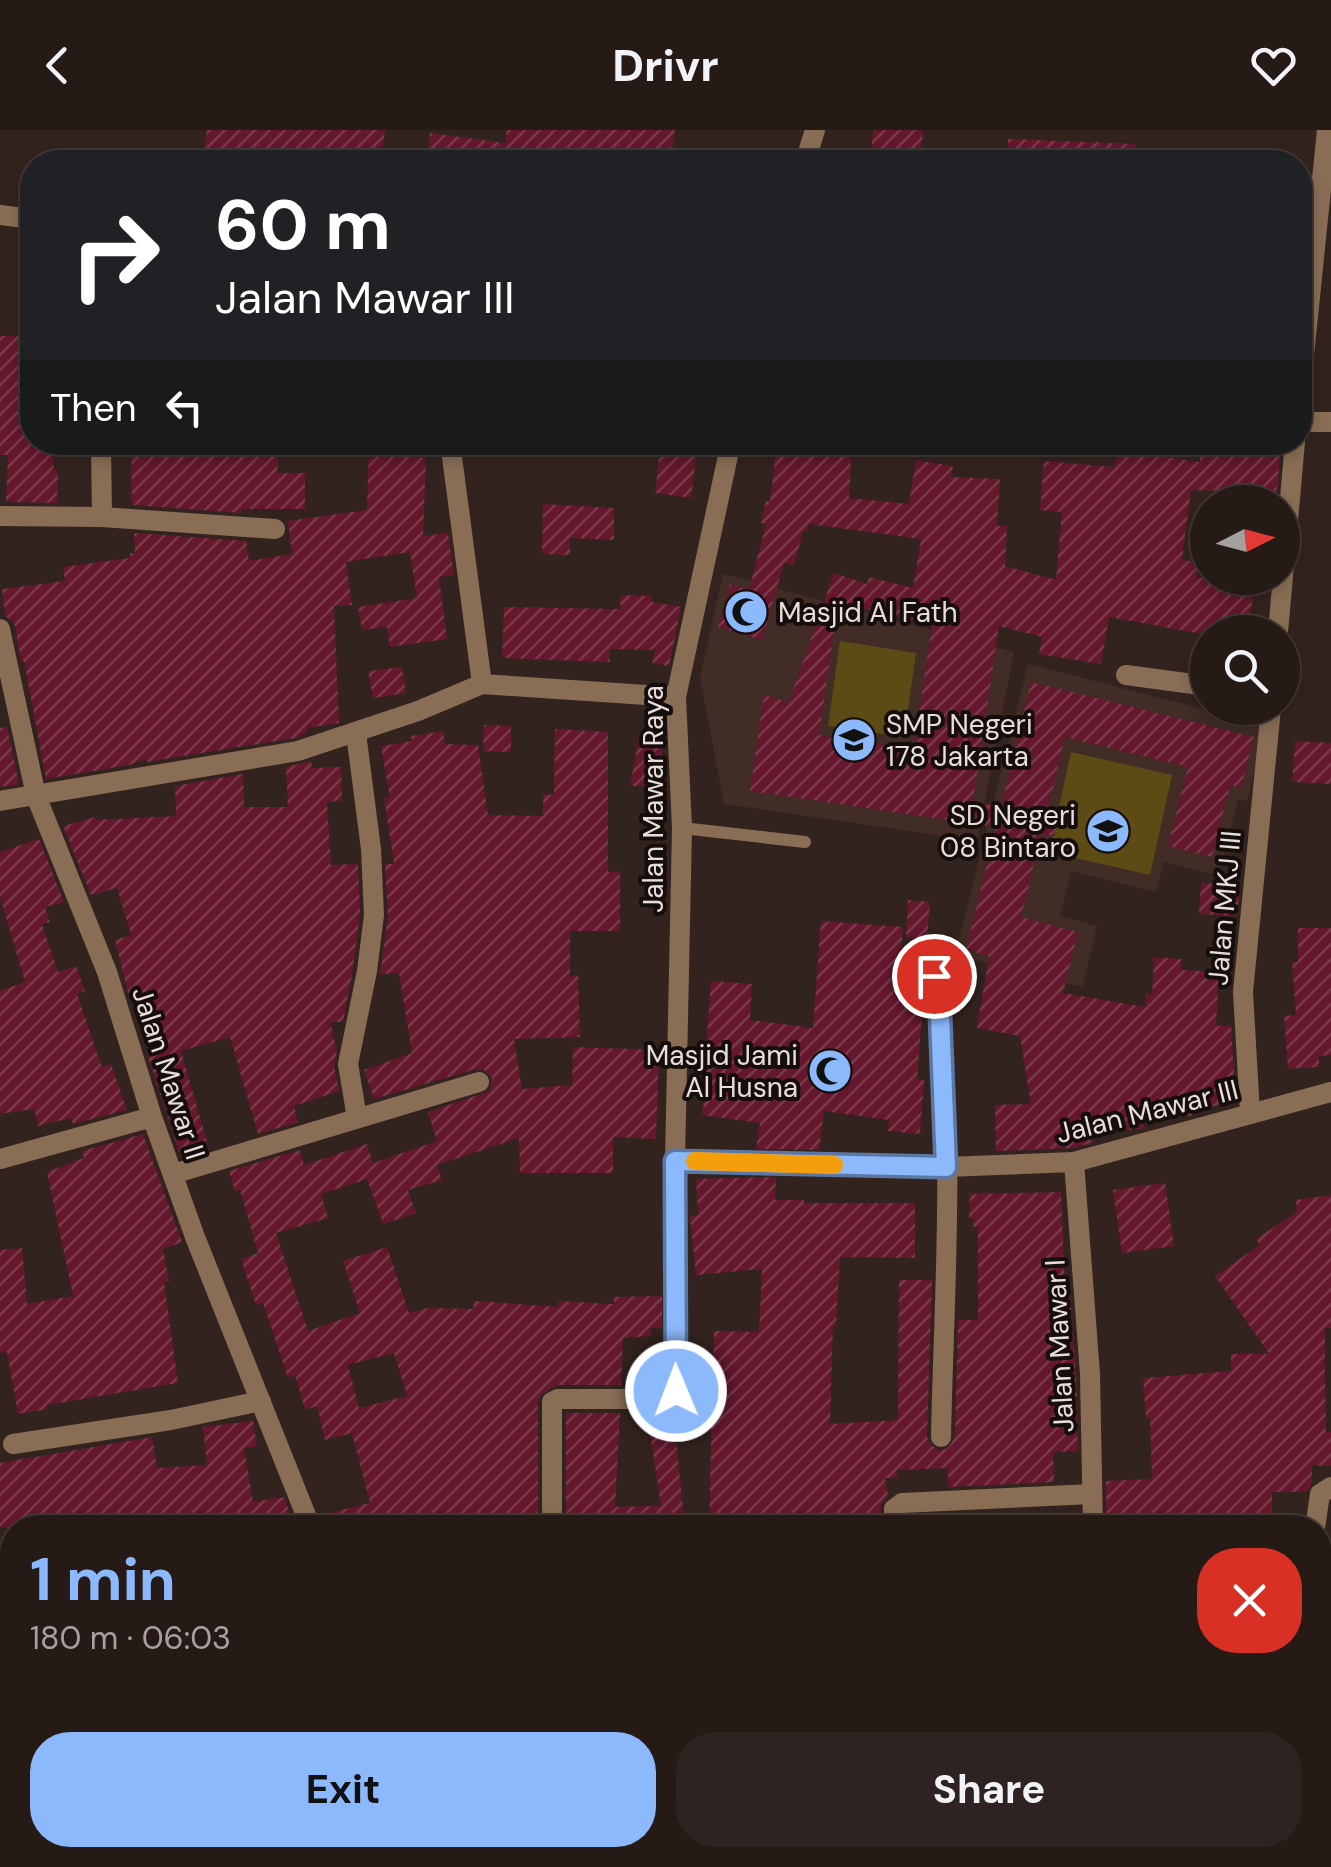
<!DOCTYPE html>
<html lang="en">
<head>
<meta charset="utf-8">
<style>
	body { margin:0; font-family:"DM Sans",sans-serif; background:#2e2320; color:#f1f3f6; height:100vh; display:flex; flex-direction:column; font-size:38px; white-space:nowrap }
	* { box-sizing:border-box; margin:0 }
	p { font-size:32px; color:#a4a1a1 }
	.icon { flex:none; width:55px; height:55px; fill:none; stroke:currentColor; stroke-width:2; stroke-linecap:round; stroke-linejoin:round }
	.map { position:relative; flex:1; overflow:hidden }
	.details { position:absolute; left:0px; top:1385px; width:1332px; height:352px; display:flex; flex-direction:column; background:#261a17; border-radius:40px 40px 0 0; box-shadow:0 5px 15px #0003,0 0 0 2px #423836 }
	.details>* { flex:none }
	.banner { position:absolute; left:20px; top:20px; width:1292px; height:305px; border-radius:40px; box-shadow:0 5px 15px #0003,0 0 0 2px #423836; background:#202124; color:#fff; overflow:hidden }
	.needle { width:65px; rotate:84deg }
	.controls { position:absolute; left:1190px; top:355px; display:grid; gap:20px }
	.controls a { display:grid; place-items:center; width:110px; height:110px; border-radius:50%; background:#261a17; box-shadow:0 5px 15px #0003,0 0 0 2px #423836; font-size:50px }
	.pin { position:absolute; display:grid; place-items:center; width:85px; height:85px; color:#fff; margin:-42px; border:5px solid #fff; border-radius:50%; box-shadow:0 2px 10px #0007 }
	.me { position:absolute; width:110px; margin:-55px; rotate:359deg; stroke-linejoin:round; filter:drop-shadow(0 0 8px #0008) }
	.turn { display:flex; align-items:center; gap:35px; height:210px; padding:0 30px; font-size:45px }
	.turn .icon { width:130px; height:130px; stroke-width:2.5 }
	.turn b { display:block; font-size:70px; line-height:85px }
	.then { display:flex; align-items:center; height:95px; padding:0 30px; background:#0003; gap:20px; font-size:38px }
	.round { display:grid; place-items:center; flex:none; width:105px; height:105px; border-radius:40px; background:#2e2320 }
	.headline { display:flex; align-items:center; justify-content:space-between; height:170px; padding:0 30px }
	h1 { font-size:60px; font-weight:700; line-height:75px; color:#8cb9fc }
	.action { display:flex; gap:20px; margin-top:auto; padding:20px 30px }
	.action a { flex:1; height:115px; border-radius:40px; background:#8cb9fc; color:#111; font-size:40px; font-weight:700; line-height:115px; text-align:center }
	.action a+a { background:#2e2320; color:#f1f3f6 }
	header { display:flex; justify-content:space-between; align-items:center; height:130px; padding:0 30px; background:#261a17; font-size:45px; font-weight:700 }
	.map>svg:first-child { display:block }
</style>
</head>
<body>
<header><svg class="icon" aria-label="back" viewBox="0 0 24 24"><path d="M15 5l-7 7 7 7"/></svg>Drivr<svg class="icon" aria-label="heart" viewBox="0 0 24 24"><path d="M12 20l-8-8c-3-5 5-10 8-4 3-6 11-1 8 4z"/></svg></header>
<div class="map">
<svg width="1331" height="1737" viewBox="0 0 1331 1737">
	<defs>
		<pattern id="building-hatch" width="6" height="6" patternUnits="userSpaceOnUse" patternTransform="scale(2.5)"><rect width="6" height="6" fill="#64172d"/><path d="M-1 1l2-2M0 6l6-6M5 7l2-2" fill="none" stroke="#7a384b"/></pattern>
	</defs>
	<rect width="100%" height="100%" fill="#33231f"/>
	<path fill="#412c26" d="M 723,444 L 1014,522 L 977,711 L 724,674 L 700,547 Z
		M 1028,534 L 1266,595 L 1247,671 L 1238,669 L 1219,746 L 1164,732 L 1156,762 L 1071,741 L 1060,786 L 1097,796 L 1082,857 L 955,825 Z"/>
	<path fill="#5c4b15" d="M 840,511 L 916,523 L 904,607 L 828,596 Z
		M 1071,622 L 1172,645 L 1150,745 L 1049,722 Z"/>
	<path fill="url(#building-hatch)" fill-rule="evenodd" d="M 207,0 L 385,0 L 381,32 L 202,32 Z
		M 507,0 L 675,0 L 670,32 L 621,27 L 620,32 L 427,32 L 430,3 L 505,13 Z
		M 873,0 L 923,0 L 920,32 L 870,32 Z
		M 1008,9 L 1136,14 L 1136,32 L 1006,32 Z
		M 0,206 L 32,206 L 32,312 L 55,312 L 53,340 L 58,340 L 57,373 L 6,372 L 8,325 L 0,325 Z
		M 131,312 L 279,312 L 277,343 L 305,343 L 305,379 L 241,379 L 242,383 L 132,375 Z
		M 369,312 L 405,312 L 406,327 L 426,328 L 423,406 L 448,403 L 454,445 L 439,447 L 447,509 L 390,517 L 387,497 L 362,500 L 358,477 L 417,468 L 410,422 L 346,432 L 352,475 L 334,476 L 339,593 L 307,598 L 307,603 L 295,608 L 147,632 L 146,629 L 129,635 L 46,649 L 24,531 L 21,531 L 14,492 L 5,486 L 2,459 L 65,451 L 63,437 L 130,428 L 130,423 L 135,423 L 134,403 L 246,411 L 249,431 L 292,424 L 288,391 L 367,380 Z
		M 661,312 L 698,312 L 691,368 L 655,363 Z
		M 777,312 L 852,312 L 849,368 L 909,374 L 916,330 L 953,336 L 951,347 L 1000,349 L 997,396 L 1007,396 L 1005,436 L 1056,450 L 1062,382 L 1040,380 L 1044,331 L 1114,337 L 1117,320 L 1200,332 L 1201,312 L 1281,312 L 1277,362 L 1191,360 L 1182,430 L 1199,432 L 1197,448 L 1256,448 L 1247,502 L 1208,505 L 1109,487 L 1101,534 L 1039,524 L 1042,507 L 999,496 L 973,671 L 1001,677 L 1031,552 L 1254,607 L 1241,658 L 1230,655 L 1212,727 L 1168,716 L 1188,637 L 1065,607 L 1046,686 L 1057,688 L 1054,706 L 1041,704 L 1021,787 L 1078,802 L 1063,863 L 1145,877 L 1146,864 L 1152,865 L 1154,827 L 1181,829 L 1181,840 L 1219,842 L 1216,896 L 1231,896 L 1236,974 L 1192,978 L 1193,985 L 1189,986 L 1144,988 L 1144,999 L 1091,1001 L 1093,1013 L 1072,1018 L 996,1021 L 995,975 L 1031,974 L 1020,906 L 977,898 L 989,826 L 966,820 L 996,697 L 750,661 L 764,565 L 789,572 L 834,443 L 867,454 L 869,447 L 913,458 L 921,409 L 809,394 L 807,402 L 803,402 L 794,435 L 784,433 L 762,510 L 718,497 L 730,454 L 749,460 L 766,394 L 761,393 L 766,371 L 770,372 ZM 838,472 L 932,495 L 914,619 L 819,605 Z
		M 543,374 L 614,378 L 614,410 L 570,408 L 570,425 L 542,424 Z
		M 621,465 L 652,466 L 652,472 L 681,477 L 669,536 L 652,533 L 655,520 L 610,519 L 610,532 L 502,528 L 504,477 L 620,479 Z
		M 402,537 L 406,563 L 373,568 L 368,541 Z
		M 484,595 L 511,596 L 511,622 L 483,621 Z
		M 7,597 L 19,654 L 0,657 L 0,598 Z
		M 555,599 L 608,602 L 608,742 L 620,741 L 620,801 L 570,801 L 570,846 L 578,845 L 580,907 L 514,909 L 522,959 L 572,955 L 573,917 L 659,920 L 656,1009 L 613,1007 L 613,1043 L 520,1043 L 519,1008 L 437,1035 L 442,1050 L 408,1060 L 416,1083 L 383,1094 L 367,1049 L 321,1064 L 328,1088 L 276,1103 L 308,1201 L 360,1183 L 343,1131 L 387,1117 L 409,1183 L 428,1178 L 473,1179 L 474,1171 L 558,1177 L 558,1171 L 614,1174 L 614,1167 L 662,1166 L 662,1198 L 651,1198 L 651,1206 L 623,1208 L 621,1255 L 558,1255 L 541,1264 L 538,1272 L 538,1393 L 427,1398 L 424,1386 L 378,1398 L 324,1398 L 321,1385 L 370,1373 L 352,1303 L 325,1310 L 317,1276 L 305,1280 L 295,1245 L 288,1248 L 263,1173 L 256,1175 L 241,1129 L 258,1123 L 240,1060 L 235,1061 L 229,1041 L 300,1020 L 304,1035 L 367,1014 L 373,1033 L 437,1011 L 428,982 L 490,961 L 492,947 L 483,939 L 476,939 L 374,969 L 364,940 L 412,923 L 399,843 L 380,844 L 388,786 L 385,734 L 394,734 L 384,668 L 390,668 L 381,616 L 412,611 L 411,606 L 443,601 L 445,614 L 478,615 L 488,685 L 543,686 L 543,664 L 554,665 ZM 394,1223 L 407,1266 L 359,1278 L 348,1235 Z
		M 640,602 L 662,603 L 661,656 L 630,656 Z
		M 1295,611 L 1331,613 L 1331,654 L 1292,652 Z
		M 311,631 L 312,638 L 341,637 L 342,671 L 327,672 L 331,735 L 358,734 L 360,784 L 353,839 L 343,892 L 330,892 L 337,920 L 334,936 L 339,961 L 294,976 L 298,992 L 258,1004 L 230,907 L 181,921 L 209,1019 L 181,1027 L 146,921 L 151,920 L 134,861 L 128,863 L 115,810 L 131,805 L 117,758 L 91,765 L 63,696 L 95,687 L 96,690 L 176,686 L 175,656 L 243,644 L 244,677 L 288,677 L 286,637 Z
		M 39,709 L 64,772 L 45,777 L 50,792 L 42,794 L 58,842 L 76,836 L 85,861 L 77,864 L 102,937 L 111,934 L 127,980 L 73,994 L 71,988 L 38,996 L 34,979 L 0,984 L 0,861 L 25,852 L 0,767 L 0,722 Z
		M 1201,753 L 1240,755 L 1237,786 L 1199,784 Z
		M 908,770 L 930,772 L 927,810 L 906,808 Z
		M 821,791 L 903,797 L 897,864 L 922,866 L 923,871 L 917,949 L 924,950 L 920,1004 L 888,1001 L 889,990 L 824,981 L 819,1020 L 756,1019 L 760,993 L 702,985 L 708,943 L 704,943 L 711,851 L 752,854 L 750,890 L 813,898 Z
		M 1298,798 L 1331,798 L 1331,925 L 1319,926 L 1319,937 L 1288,939 L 1284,886 L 1296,885 L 1292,832 L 1298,832 Z
		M 143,1004 L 182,1112 L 163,1119 L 169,1151 L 164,1152 L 178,1253 L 47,1275 L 48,1279 L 18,1284 L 7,1222 L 0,1223 L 0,1120 L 22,1118 L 27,1174 L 73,1166 L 47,1042 L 84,1028 L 82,1021 Z
		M 776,1047 L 775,1070 L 804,1070 L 804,1073 L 915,1073 L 915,1128 L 840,1127 L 836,1196 L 833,1195 L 830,1294 L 898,1290 L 899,1150 L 932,1150 L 927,1307 L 930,1314 L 940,1321 L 948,1318 L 955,1307 L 958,1190 L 978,1190 L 978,1097 L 973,1097 L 973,1088 L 969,1088 L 970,1064 L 1061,1062 L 1065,1162 L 1070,1162 L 1076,1245 L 1078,1321 L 1053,1322 L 1054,1352 L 948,1357 L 948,1338 L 897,1340 L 897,1348 L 885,1348 L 888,1366 L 881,1374 L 881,1398 L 709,1398 L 714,1201 L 759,1202 L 762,1139 L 696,1145 L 690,1086 L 698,1085 L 696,1049 Z
		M 1165,1053 L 1174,1116 L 1122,1123 L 1113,1060 Z
		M 1331,1065 L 1331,1198 L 1325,1198 L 1325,1250 L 1326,1302 L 1331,1302 L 1331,1336 L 1312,1335 L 1312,1353 L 1306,1362 L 1272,1362 L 1272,1394 L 1162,1398 L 1161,1383 L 1106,1385 L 1106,1351 L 1152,1349 L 1150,1287 L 1146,1288 L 1143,1248 L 1231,1241 L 1231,1224 L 1269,1224 L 1215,1146 L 1260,1115 L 1256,1109 L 1297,1082 L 1296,1070 Z
		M 673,1280 L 685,1398 L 579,1398 L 566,1394 L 566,1283 L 620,1283 L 615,1377 L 661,1376 L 647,1283 Z
		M 253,1291 L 257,1316 L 244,1318 L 253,1372 L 284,1367 L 295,1398 L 110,1398 L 110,1387 L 52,1398 L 0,1398 L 0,1333 L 152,1307 L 157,1338 L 207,1335 L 203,1297 Z"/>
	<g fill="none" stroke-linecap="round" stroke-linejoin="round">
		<path stroke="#896e55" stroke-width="12" d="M 682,698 L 805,712"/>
		<path stroke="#896e55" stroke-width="20" d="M 0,85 L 32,89
			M 1300,265 L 1327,0
			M 1300,292 L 1331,292
			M 101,312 L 102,387
			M 452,327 L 482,554
			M 0,386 L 102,387 L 275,399
			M 0,499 L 36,666 L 107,842 L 152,987 L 195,1107 L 311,1398
			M 1278,502 L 1295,312
			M 1126,545 L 1208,556
			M 356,603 L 371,719 L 374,785 L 367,841 L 348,934 L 357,988
			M 0,671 L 298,621 L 418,581 L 482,554 L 676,567
			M 929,823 C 959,979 944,1149 941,1307
			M 1250,983 L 1243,862 L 1271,578
			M 0,1029 L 152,987
			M 1074,1032 L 1331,962
			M 173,1044 L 479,952
			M 13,1314 L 171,1290 L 261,1271
			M 552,1398 L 552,1272 L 558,1269 L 665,1269 L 676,1262 L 675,1031
			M 895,1398 L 894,1379 L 902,1373 L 1092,1364
			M 1315,1398 L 1320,1364 L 1331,1357
			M 0,1492 L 12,1490
			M 127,1725 L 130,1737
			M 422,1725 L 426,1737
			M 922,1725 L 925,1737
			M 678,1737 L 773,1725"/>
		<path stroke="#896e55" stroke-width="20" d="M 805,32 L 815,0
			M 731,312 L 676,567 L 682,698 L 675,1031 L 946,1037 L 1074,1032 L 1090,1244 L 1093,1398
			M 1104,1725 L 1104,1737"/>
	</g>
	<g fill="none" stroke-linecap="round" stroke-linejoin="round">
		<defs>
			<path id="route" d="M 676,1261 L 675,1031 L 946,1037 L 940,886 L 934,846"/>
		</defs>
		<use href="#route" stroke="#5b78a4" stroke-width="25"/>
		<use href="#route" stroke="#8cb9fc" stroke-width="18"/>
		<path stroke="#f59e0b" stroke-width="18" d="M 695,1031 L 834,1035"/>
	</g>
	<defs>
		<symbol id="mosque-disc" viewBox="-11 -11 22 22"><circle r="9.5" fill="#8cb9fc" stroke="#150e0d"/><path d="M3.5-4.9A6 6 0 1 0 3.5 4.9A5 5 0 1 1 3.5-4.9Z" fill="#111"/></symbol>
		<symbol id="school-disc" viewBox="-11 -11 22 22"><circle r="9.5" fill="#8cb9fc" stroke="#150e0d"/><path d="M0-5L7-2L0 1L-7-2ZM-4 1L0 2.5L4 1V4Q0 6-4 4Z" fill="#111"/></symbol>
	</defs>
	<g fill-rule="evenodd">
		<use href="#mosque-disc" x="721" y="457" width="50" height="50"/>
		<use href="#school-disc" x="829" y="585" width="50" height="50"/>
		<use href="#school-disc" x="1083" y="676" width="50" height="50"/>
		<use href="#mosque-disc" x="805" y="916" width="50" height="50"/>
	</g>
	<g text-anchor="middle" stroke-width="8" stroke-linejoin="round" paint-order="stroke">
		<g font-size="28" fill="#e8ddda" stroke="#150e0d" text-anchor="start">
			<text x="778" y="492">Masjid Al Fath</text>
			<text x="886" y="604">SMP Negeri<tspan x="886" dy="32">178 Jakarta</tspan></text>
			<text x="1076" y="695" text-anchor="end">SD Negeri<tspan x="1076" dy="32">08 Bintaro</tspan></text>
			<text x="798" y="935" text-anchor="end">Masjid Jami<tspan x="798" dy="32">Al Husna</tspan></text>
		</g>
		<g font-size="28" fill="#e8ddda" stroke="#150e0d">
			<text transform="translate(653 669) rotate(-90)" y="10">Jalan Mawar Raya</text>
			<text transform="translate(1224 778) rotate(-85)" y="10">Jalan MKJ III</text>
			<text transform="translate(169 943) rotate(72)" y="10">Jalan Mawar II</text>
			<text transform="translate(1147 981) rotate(-14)" y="10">Jalan Mawar III</text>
			<text transform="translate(1059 1216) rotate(-93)" y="10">Jalan Mawar I</text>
		</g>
	</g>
</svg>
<div class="controls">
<a><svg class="needle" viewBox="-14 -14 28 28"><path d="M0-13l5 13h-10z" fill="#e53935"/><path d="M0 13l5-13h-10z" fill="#a4a1a1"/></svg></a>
<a><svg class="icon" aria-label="search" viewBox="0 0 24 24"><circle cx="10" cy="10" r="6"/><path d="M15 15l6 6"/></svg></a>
</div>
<div class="pin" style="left:934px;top:846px;background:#d93025"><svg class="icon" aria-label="arrive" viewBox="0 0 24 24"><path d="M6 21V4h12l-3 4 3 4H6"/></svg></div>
<svg class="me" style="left:676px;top:1261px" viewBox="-20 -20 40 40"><circle r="17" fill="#8cb9fc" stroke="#fff" stroke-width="3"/><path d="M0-11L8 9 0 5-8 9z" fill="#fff"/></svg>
<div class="banner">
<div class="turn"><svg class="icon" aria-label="right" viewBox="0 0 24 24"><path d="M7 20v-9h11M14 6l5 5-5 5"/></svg><div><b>60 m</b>Jalan Mawar III</div></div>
<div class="then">Then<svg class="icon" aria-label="left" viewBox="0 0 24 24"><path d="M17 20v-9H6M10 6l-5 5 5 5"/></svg></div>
</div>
<section class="details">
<div class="headline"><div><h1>1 min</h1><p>180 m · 06:03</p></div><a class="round" style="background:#d93025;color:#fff"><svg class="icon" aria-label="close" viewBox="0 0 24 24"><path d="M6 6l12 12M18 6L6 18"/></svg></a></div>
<div class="action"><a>Exit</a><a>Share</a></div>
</section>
</div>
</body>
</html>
